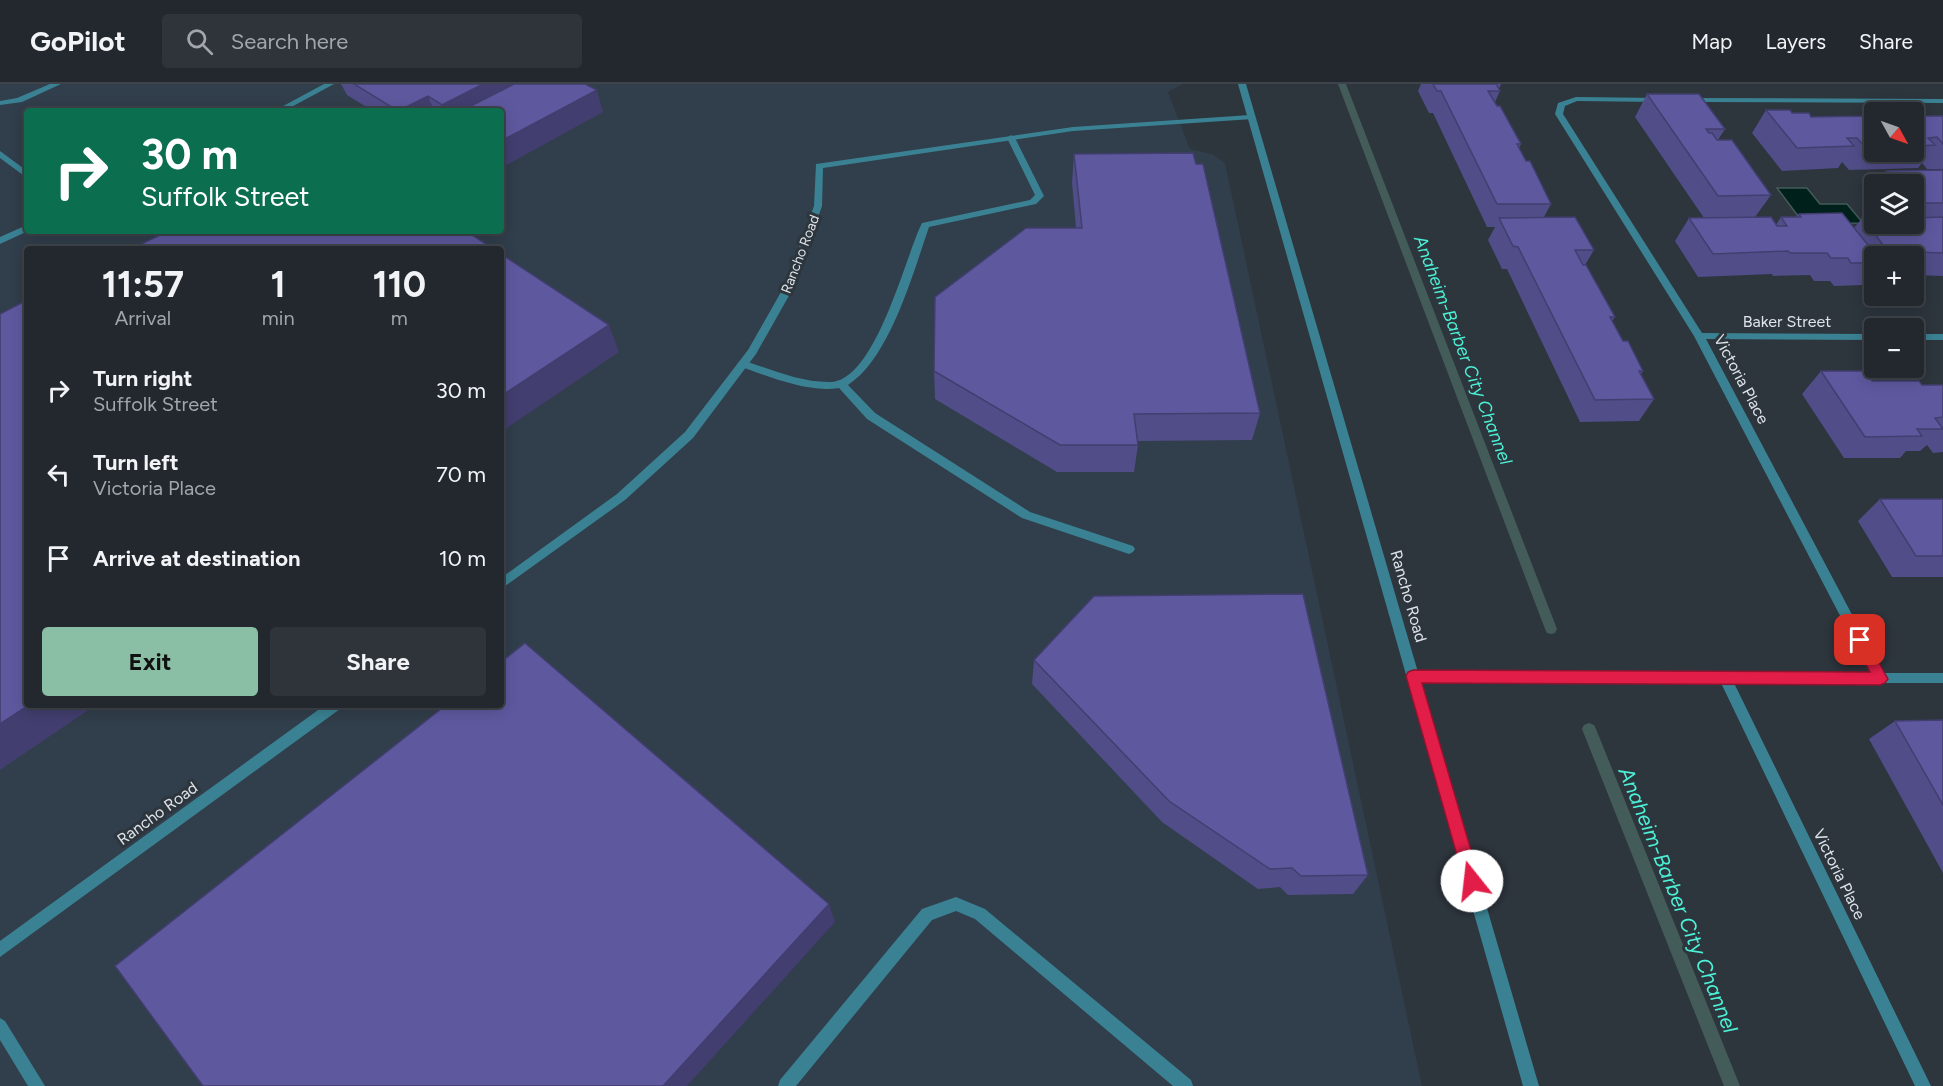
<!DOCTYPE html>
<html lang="en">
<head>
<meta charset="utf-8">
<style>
	body { margin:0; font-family:Figtree,sans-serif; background:#2e343a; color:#f1f3f6; height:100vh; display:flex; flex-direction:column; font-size:22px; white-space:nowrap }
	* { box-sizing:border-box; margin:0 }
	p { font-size:20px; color:#a2a6aa }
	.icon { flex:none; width:33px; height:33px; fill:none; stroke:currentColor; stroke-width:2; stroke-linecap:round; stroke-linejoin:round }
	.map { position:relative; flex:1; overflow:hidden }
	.details { position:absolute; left:24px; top:162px; width:480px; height:462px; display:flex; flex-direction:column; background:#22282e; border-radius:6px; box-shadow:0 3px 15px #0003,0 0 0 2px #3f444a }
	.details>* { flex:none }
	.guide { position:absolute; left:24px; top:24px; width:480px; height:126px; border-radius:6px; box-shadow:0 3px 15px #0003,0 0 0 2px #3f444a; background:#0b6e4f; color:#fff; overflow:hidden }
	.needle { width:39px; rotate:130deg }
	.tools { position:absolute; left:1864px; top:18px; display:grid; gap:12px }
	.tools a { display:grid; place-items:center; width:60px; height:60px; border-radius:6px; background:#22282e; box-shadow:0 3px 15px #0003,0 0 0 2px #3f444a; font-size:30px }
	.pin { position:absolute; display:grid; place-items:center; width:51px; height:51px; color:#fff; margin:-26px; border-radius:12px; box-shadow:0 3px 9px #0006 }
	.me { position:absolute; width:66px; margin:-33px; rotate:344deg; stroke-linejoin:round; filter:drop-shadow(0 0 4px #0008) }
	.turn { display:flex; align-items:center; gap:21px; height:126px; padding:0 18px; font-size:27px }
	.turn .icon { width:78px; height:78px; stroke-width:2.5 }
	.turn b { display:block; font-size:42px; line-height:51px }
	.eta { display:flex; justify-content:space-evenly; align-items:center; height:102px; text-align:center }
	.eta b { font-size:36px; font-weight:700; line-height:42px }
	.button { display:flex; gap:12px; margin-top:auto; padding:12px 18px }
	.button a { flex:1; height:69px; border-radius:6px; background:#8abfa5; color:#111; font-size:24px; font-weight:700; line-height:69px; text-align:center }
	.button a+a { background:#2e343a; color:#f1f3f6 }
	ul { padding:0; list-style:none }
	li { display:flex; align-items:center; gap:18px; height:84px; padding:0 18px }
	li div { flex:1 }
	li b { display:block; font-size:22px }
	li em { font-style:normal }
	header { display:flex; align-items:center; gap:36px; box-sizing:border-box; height:84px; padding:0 30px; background:#22282e; border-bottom:2px solid #3f444a }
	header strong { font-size:28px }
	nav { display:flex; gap:33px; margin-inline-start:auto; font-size:21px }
	.search { width:420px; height:54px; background:#2e343a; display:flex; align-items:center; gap:15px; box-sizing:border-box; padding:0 21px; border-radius:6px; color:#a2a6aa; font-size:22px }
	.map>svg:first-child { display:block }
</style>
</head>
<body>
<header>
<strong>GoPilot</strong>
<div class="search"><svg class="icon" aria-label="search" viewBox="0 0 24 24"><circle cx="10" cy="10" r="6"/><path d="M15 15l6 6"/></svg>Search here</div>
<nav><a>Map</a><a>Layers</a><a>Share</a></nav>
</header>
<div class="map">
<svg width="1943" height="1002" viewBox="0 0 1943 1002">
	<rect width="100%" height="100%" fill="#2d353d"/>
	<path fill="#313e4b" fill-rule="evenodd" d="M 0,0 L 1183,0 L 1168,8 L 1190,65 L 1212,70 L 1225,79 L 1422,1002 L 0,1002 ZM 27,27 L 501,27 L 501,147 L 27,147 ZM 27,165 L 501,165 L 501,621 L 27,621 Z"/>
	<path fill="#00211b" stroke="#435c59" stroke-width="1.5" d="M 1777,104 L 1807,104 L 1820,120 L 1847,120 L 1863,139 L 1804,140 Z"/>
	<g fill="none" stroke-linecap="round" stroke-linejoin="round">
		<path fill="#435c59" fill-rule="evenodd" d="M 1338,0 L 1346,0 L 1557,545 L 1555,549 L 1551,550 L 1547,549 L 1545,545 Z
			M 1589,639 L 1594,641 L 1596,645 L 1740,1002 L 1724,1002 L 1582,645 L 1584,641 Z"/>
		<path fill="#3a8293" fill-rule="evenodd" d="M 50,0 L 61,0 L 22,18 L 0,21 L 0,17 L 17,14 Z
			M 324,0 L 334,0 L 284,27 L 274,27 Z
			M 1011,51 L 1015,54 L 1044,112 L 1036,120 L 929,143 C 913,189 890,274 848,301 L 875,329 L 1030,428 L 1133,462 L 1135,465 L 1133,468 L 1129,470 L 1022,434 L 867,335 L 839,304 C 806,309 769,292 738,282 L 737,280 L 742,276 C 770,285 801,299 831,298 C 876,296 905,173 922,139 L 1030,116 L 1035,111 L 1007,54 Z
			M 0,67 L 27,87 L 27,94 L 0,74 Z
			M 27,141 L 28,147 L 0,160 L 0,153 Z
			M 956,813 L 985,825 L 1191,996 L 1193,1002 L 1173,1002 L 975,835 L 956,827 L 932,836 L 796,1002 L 778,1002 L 780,996 L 922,825 Z
			M 0,934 L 5,937 L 45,1002 L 28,1002 L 0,956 Z"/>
		<path fill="#3a8293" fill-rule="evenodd" d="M 1576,13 L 1660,14 L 1664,16 L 1660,18 L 1577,17 L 1565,22 L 1563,30 L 1702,249 L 1875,250 L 1875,256 L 1706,255 L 1883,589 L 1943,589 L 1943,599 L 1734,599 L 1931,1002 L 1915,1002 L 1721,599 L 1413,597 L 1408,596 L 1407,592 L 1408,588 L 1413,587 L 1500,589 L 1870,589 L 1694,252 L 1555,30 L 1558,19 Z
			M 1686,14 L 1943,15 L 1943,19 L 1689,18 L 1685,16 Z
			M 1250,31 L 1253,31 L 1253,35 L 1073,47 L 823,84 L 822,122 L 795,201 L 756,270 L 693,354 L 625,416 L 501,505 L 501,494 L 617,410 L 685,348 L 748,266 L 785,201 L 814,122 L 816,80 L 1073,43 Z
			M 1914,250 L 1943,250 L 1943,256 L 1914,256 Z
			M 325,621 L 341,621 L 340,625 L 0,873 L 0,857 Z"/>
		<path fill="#3a8293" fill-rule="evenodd" d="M 1238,0 L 1246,0 L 1539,1002 L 1523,1002 Z"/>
	</g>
	<path fill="#514d89" d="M 341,0 L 585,0 L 603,28 L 501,27 L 373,27 L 347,11 Z
		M 1421,0 L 1501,0 L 1499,5 L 1500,7 L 1495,18 L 1521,60 L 1519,64 L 1551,120 L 1544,133 L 1594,166 L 1585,181 L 1615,233 L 1612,237 L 1623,257 L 1643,287 L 1641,290 L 1654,315 L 1639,337 L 1580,338 L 1507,185 L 1502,185 L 1488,156 L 1495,143 L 1487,143 L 1433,29 L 1429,29 L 1418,7 Z
		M 1647,10 L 1725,45 L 1718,56 L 1771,111 L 1755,133 L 1704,134 L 1635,33 Z
		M 1766,26 L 1792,29 L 1811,33 L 1875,32 L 1875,68 L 1914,68 L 1914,32 L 1943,32 L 1943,85 L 1927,85 L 1922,79 L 1918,84 L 1849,86 L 1842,78 L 1838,84 L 1782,87 L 1752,49 Z
		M 1074,70 L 1260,329 L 1252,356 L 1138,357 L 1138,361 L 1134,388 L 1057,388 L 935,315 L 934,287 L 1076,144 L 1072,98 Z
		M 1943,86 L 1943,192 L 1914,191 L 1914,172 L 1875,172 L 1875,189 L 1873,189 L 1863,201 L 1834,202 L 1830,197 L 1814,197 L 1810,191 L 1773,192 L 1772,190 L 1698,193 L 1675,157 L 1689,134 L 1776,141 L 1781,133 L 1796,133 L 1799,130 L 1854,144 L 1862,134 L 1914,140 L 1914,100 L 1876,100 L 1886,87 Z
		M 1821,287 L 1872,297 L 1922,301 L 1943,301 L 1943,368 L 1933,369 L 1927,361 L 1920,367 L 1906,367 L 1900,374 L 1844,374 L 1802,310 Z
		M 1880,415 L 1943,415 L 1943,493 L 1892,493 L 1858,437 Z
		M 1034,576 L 1368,791 L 1353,810 L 1288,811 L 1280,803 L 1258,805 L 1162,738 L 1032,600 Z
		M 1943,636 L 1943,789 L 1869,655 L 1895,637 Z"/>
	<path fill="#423e6f" d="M 483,0 L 535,0 L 482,27 L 445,27 L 442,21 Z
		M 597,6 L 603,28 L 501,84 L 501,57 Z
		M 428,12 L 434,27 L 398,27 Z
		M 609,241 L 619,268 L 501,348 L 501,312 Z
		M 29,621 L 96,621 L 0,686 L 0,640 Z
		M 829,820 L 835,838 L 687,1002 L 663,1002 Z"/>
	<path fill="#5e599f" stroke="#423e6f" stroke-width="1.5" d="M 354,0 L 483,0 L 442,21 L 428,12 L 398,27 Z
		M 514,0 L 585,0 L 597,6 L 501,57 L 501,27 L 461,27 Z
		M 1433,0 L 1496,0 L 1500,7 L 1488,7 L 1497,22 L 1500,22 L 1521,60 L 1517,60 L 1526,77 L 1530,77 L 1551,120 L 1497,120 L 1441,7 L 1437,7 Z
		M 1647,10 L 1699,10 L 1725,45 L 1706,45 L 1709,49 L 1712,49 L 1717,56 L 1732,56 L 1771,111 L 1718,112 Z
		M 1766,26 L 1790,26 L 1792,29 L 1809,29 L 1811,33 L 1875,32 L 1875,63 L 1865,63 L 1857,54 L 1847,54 L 1854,62 L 1797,64 Z
		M 1914,32 L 1943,32 L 1943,60 L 1937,53 L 1928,54 L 1935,61 L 1914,62 Z
		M 1193,69 L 1196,80 L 1203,80 L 1260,329 L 1134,330 L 1138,361 L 1060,361 L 934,287 L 935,213 L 1026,144 L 1082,144 L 1074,70 Z
		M 1943,86 L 1943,119 L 1914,119 L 1914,100 L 1898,100 L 1886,87 Z
		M 1842,129 L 1877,172 L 1875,172 L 1875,179 L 1851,179 L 1848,174 L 1831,174 L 1827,169 L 1790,169 L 1788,167 L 1713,170 L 1689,134 L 1771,133 L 1777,142 L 1787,142 L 1781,133 L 1801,133 L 1799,130 Z
		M 1575,133 L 1594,166 L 1575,166 L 1583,181 L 1586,181 L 1615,233 L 1610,233 L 1623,257 L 1628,257 L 1643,287 L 1639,287 L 1654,315 L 1595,316 L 1518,163 L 1513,162 L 1499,134 Z
		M 1943,133 L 1943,169 L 1888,167 L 1862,134 L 1875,134 L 1875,140 L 1914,140 L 1914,134 Z
		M 168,147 L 466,147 L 494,165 L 131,165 Z
		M 501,170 L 609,241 L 501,312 Z
		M 27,216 L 27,621 L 29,621 L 0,640 L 0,230 Z
		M 1821,287 L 1865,287 L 1872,297 L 1919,297 L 1922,301 L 1943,301 L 1943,333 L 1935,334 L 1943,345 L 1917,345 L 1922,352 L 1865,353 Z
		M 1880,415 L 1943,415 L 1943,472 L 1916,472 Z
		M 1303,510 L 1368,791 L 1301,792 L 1292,784 L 1270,785 L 1169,717 L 1034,576 L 1094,512 Z
		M 525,559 L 829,820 L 663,1002 L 203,1002 L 115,882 L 446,621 L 501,621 L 501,578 Z
		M 1943,636 L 1943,721 L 1895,637 Z"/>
	<path fill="#e11d48" stroke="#92132f" stroke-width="1.5" d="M 1860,550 L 1865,552 L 1885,590 L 1888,595 L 1885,599 L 1880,601 L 1422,599 L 1480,797 L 1478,803 L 1472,805 L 1466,803 L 1406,592 L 1408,588 L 1413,586 L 1870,588 L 1853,556 L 1855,552 Z"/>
	<g text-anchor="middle" stroke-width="6" stroke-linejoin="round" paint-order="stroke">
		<g font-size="14" fill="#dfe4ea" stroke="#2d353d">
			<text transform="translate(800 170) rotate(-69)" y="5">Rancho Road</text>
		</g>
		<g font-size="16" fill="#dfe4ea" stroke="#2d353d">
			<text x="1787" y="243">Baker Street</text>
			<text transform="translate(1742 295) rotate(62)" y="6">Victoria Place</text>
			<text transform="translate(1409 512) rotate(74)" y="6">Rancho Road</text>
			<text transform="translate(157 729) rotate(-36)" y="6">Rancho Road</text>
			<text transform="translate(1840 790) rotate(64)" y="6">Victoria Place</text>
		</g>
		<g font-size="18" font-style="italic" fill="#4cf0d6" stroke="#2d353d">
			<text transform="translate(1463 266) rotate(69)" y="6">Anaheim-Barber City Channel</text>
		</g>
		<g font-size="21" font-style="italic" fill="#4cf0d6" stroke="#2d353d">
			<text transform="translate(1678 816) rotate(68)" y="7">Anaheim-Barber City Channel</text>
		</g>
	</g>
</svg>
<div class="tools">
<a><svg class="needle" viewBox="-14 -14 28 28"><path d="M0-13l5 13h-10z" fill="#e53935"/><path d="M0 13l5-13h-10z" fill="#a2a6aa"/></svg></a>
<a><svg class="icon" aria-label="layers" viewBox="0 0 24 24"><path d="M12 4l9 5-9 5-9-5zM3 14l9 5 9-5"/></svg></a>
<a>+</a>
<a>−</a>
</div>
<div class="pin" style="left:1860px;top:556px;background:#d93025"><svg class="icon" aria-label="arrive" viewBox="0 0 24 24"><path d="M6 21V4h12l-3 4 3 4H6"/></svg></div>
<svg class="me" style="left:1472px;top:797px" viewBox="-20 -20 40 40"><circle r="19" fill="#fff"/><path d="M0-13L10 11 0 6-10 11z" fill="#e11d48"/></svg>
<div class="guide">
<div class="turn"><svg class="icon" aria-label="right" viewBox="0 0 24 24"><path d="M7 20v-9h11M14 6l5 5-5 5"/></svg><div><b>30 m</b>Suffolk Street</div></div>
</div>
<section class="details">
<div class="eta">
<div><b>11:57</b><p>Arrival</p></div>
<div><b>1</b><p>min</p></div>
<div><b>110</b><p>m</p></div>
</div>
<ul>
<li><svg class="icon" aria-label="right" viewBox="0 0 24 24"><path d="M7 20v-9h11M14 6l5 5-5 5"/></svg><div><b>Turn right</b><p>Suffolk Street</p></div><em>30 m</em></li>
<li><svg class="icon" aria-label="left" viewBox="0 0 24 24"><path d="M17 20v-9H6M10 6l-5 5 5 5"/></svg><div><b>Turn left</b><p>Victoria Place</p></div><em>70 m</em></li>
<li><svg class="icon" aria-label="arrive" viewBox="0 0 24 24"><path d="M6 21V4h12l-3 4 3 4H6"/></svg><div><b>Arrive at destination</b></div><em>10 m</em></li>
</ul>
<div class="button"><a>Exit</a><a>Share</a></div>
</section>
</div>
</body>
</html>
